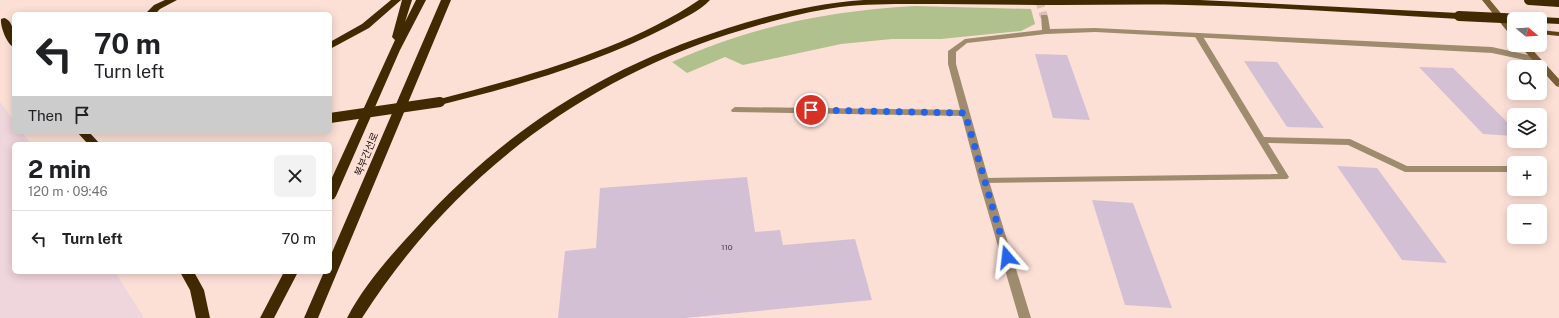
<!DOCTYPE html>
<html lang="en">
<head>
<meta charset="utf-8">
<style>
	body { margin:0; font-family:"Public Sans","Noto Sans KR",sans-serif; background:#f2f2f2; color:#202124; height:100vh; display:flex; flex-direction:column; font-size:15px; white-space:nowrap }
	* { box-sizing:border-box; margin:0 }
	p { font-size:13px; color:#757577 }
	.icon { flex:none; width:22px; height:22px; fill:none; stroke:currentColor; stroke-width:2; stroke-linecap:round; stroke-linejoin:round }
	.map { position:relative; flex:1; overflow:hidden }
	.side { position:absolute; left:12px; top:142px; width:320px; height:132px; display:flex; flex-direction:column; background:#fff; border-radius:6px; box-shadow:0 2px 10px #0003 }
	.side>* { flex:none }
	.guide { position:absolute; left:12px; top:12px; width:320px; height:122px; border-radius:6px; box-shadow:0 2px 10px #0003; background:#fff; color:#202124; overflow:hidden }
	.needle { width:26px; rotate:108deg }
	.controls { position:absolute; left:1507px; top:12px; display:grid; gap:8px }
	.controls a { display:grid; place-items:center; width:40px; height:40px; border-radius:6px; background:#fff; box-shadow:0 2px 10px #0003; font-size:20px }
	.pin { position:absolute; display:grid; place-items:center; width:34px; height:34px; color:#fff; margin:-17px; border:2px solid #fff; border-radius:50%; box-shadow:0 1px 4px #0007 }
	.me { position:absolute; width:44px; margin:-22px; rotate:343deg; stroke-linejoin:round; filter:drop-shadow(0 0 3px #0008) }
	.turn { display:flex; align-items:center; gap:14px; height:84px; padding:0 16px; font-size:18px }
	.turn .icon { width:52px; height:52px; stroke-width:2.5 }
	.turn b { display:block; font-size:28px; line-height:34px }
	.then { display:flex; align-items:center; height:38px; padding:0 16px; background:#0003; gap:8px; font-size:15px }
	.round { display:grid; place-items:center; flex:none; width:42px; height:42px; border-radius:6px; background:#f2f2f2 }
	.summary { display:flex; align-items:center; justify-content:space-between; height:68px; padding:0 16px }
	h1 { font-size:24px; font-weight:700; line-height:30px }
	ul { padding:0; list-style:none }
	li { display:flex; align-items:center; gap:12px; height:56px; padding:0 16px; border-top:1px solid #e0e0e0 }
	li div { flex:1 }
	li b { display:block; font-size:15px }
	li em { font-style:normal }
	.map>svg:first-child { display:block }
</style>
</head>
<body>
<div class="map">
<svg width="1559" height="318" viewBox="0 0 1559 318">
	<rect width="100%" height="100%" fill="#fce0d6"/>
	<path fill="#efd5dc" d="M 0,102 L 14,121 L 14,132 L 22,132 L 31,144 L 14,144 L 14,272 L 115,272 L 144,318 L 0,318 Z"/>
	<path fill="#b1c18d" d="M 915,6 L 1031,9 L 1035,24 L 1021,31 L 941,39 L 892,39 L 841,44 L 743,65 L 725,57 L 687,73 L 672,62 C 751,26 829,11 915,6 Z"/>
	<path fill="#d3c0d4" d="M 1035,54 L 1067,55 L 1090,120 L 1053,118 Z
		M 1244,61 L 1277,62 L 1324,128 L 1287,127 Z
		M 1419,67 L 1453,68 L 1514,129 L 1514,136 L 1483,134 Z
		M 1337,166 L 1377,168 L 1447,263 L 1402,260 Z
		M 747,177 L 755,232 L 780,230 L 783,245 L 855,239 L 872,300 L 685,318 L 558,318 L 565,251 L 596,248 L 600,188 Z
		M 1092,200 L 1133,203 L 1172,308 L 1125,305 Z"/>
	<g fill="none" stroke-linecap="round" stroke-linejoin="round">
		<path stroke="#dac1b8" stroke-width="8" stroke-dasharray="8 4.5" stroke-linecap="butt" d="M 1039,0 L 1044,17"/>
		<path fill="#9f8b6e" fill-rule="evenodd" d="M 1195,33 L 1201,33 L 1202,35 L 1264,137 L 1350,139 L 1407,166 L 1514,166 L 1514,172 L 1405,172 L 1348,145 L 1268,143 L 1289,177 L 1287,179 L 981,183 L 979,181 L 984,178 L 1278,174 L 1194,35 Z
			M 735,107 L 965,110 L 969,113 L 965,116 L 732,112 L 731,110 Z"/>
		<path fill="#9f8b6e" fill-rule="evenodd" d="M 1041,15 L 1047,15 L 1048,17 L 1050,29 L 1095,28 L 1492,47 L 1537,57 L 1538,59 L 1534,62 L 1492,53 L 1095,32 L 1046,34 L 967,43 L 956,52 L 956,64 L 989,181 L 1031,318 L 1019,318 L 979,181 L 948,64 L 948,51 L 965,39 L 1042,30 Z"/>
		<path fill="#7c5f33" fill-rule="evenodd" d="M 1482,0 L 1490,0 L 1514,29 L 1514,36 L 1511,36 Z
			M 1519,45 L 1528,45 L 1559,79 L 1559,87 L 1556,86 Z"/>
		<path fill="#5d4213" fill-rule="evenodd" d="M 1507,27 L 1514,27 L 1514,31 L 1507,31 Z
			M 1540,30 L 1559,32 L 1559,36 L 1540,34 Z"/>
		<path fill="#412a01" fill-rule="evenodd" d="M 165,0 L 177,0 L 160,9 L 155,14 L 145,14 L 154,5 Z
			M 391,0 L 401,0 L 369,28 L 330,49 L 330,42 L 362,24 Z
			M 402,0 L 412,0 L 405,22 L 416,0 L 426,0 L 400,50 L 336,196 L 334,199 L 330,200 L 330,182 L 395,40 L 392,37 Z
			M 441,0 L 451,0 L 318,318 L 304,318 L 324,272 L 330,272 L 330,257 Z
			M 699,0 L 710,0 C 700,11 682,19 669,26 C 597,63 518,86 440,105 L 435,102 L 436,100 C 521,78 626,50 699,0 Z
			M 864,0 L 1200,0 L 1459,13 L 1464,16 L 1459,19 C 1368,14 1277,7 1186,5 C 1144,4 1101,5 1059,5 C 1010,5 962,4 913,4 C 889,4 864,4 840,7 C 802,12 765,23 729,34 C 576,83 448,183 362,318 L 347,318 C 364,285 391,255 416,228 C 505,130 602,68 728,28 C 772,14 818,3 864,0 Z
			M 1540,17 L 1559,18 L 1559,24 L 1540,23 L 1540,19 L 1536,19 Z
			M 4,18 C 15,21 14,38 14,47 C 7,45 0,26 1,19 Z
			M 77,132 L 89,132 L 100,144 L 88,144 Z
			M 180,272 L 194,272 L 204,290 L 210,318 L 196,318 L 190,290 Z
			M 284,272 L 298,272 L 274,318 L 260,318 Z"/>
		<path stroke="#412a01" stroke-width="10" d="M 1529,0 L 1559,2
			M 1459,16 L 1523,19
			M 330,118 L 440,102"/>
	</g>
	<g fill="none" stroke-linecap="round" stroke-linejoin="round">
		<path stroke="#2563eb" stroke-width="7" stroke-dasharray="0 12.6" d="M 811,110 L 965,113 L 1007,257"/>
	</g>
	<g text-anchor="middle" stroke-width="4" stroke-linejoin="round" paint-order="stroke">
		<g font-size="8" fill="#493d40">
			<text x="727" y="250">110</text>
		</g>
		<g font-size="10" fill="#1b110e" stroke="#fce0d6">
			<text transform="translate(366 154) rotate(-67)" y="4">북부간선로</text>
		</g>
	</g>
</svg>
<div class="controls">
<a><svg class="needle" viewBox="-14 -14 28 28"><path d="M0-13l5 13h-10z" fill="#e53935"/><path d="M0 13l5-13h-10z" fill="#757577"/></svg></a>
<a><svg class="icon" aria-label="search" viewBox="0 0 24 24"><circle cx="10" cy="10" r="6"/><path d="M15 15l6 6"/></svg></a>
<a><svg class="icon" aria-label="layers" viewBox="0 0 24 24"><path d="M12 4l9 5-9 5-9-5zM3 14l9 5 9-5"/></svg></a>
<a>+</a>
<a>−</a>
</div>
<div class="pin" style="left:811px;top:110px;background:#d93025"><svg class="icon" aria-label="arrive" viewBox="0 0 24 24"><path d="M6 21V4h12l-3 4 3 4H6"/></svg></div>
<svg class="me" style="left:1007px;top:257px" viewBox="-20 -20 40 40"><path d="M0-17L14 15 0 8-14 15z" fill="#2563eb" stroke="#fff" stroke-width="4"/></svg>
<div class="guide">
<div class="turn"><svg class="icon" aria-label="left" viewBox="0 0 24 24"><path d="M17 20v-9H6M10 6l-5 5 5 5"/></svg><div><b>70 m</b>Turn left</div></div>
<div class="then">Then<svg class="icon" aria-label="arrive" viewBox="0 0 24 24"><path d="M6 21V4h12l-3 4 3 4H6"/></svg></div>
</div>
<section class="side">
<div class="summary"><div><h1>2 min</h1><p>120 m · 09:46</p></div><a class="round"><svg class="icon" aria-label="close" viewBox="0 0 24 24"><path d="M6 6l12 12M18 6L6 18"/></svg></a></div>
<ul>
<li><svg class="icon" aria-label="left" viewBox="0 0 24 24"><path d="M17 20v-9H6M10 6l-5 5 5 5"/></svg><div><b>Turn left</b></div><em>70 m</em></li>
</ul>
</section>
</div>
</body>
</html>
